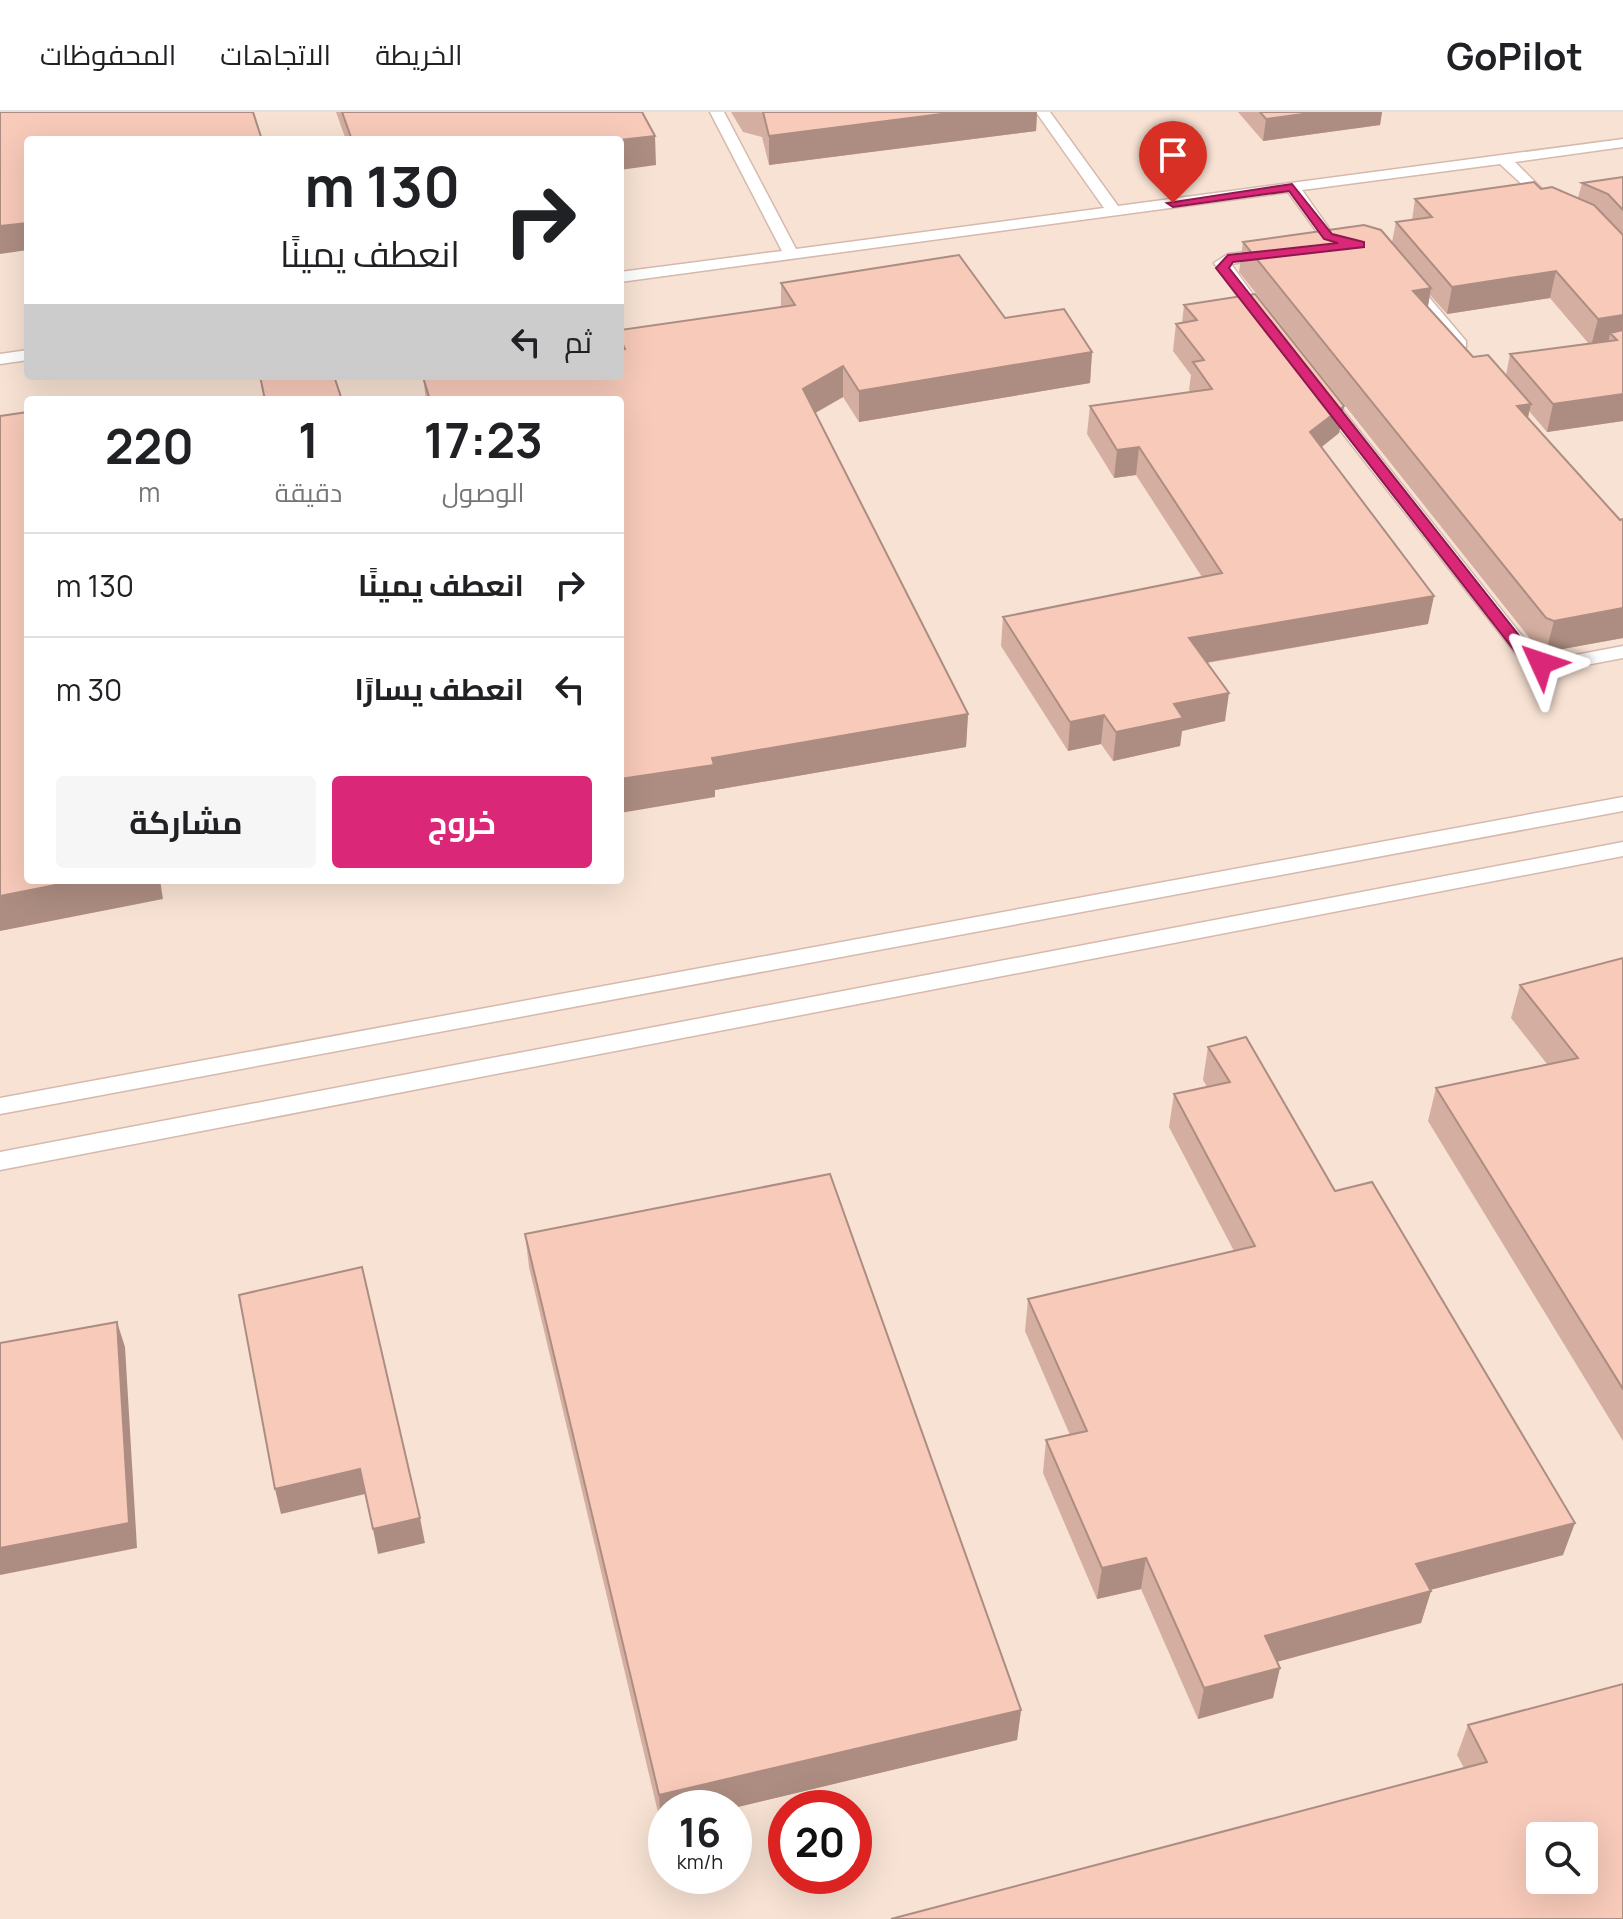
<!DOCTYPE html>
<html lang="ar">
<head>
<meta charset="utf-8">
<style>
	body { margin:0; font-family:Manrope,Cairo,sans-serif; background:#f6f6f6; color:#202124; direction:rtl; height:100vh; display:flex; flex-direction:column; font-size:30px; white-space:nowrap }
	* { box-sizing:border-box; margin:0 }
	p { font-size:26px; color:#757577 }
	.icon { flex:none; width:44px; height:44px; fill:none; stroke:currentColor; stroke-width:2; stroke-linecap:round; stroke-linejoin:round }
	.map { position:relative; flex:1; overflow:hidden; direction:ltr }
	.drawer { position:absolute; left:24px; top:284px; width:600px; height:488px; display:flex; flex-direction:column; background:#fff; border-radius:8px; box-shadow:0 8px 32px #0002; direction:rtl }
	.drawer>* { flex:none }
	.banner { position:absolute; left:24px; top:24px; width:600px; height:244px; border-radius:8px; box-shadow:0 8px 32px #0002; direction:rtl; background:#fff; color:#202124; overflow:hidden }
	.buttons { position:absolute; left:1526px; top:1710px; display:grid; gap:16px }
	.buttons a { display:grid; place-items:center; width:72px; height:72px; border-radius:8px; background:#fff; box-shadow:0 8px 32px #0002; font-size:40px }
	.speed { position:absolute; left:648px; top:1678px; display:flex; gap:16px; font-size:40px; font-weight:700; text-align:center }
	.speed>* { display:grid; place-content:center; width:104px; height:104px; border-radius:50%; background:#fff; box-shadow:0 8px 32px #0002; line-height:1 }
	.speed small { font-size:20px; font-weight:400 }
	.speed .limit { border:12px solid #d22; background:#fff; color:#111 }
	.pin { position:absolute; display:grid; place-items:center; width:68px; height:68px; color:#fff; margin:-82px -34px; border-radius:50% 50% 50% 0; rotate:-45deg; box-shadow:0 0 8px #0007 }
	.pin .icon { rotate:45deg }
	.me { position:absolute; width:88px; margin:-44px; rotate:312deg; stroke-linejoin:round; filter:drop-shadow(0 0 6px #0008) }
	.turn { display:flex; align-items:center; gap:28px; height:168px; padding:0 32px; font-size:36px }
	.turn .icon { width:104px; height:104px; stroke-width:2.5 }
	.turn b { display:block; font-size:56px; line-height:68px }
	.then { display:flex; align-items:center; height:76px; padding:0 32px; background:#0003; gap:16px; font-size:30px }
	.eta { display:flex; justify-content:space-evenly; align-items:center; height:136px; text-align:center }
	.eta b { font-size:48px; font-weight:700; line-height:56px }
	.action { display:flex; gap:16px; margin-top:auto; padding:16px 32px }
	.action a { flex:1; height:92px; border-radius:8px; background:#db2777; color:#fff; font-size:32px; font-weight:700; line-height:92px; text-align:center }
	.action a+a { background:#f6f6f6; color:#202124 }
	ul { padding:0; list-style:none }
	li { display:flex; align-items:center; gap:24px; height:104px; padding:0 32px; border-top:2px solid #e0e0e0 }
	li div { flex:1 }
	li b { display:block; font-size:30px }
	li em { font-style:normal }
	header { display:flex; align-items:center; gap:48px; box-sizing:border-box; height:112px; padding:0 40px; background:#fff; border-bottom:2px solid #e0e0e0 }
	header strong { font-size:38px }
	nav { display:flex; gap:44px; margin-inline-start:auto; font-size:28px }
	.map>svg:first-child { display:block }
</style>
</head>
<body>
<header>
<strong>GoPilot</strong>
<nav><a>الخريطة</a><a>الاتجاهات</a><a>المحفوظات</a></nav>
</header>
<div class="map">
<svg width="1623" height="1807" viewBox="0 0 1623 1807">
	<rect width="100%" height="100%" fill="#fff1e6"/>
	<path fill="#f7e2d3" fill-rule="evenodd" d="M 0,0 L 1623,0 L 1623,1807 L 0,1807 ZM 28,28 L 620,28 L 620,264 L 28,264 ZM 28,288 L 620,288 L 620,768 L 28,768 ZM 666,1696 L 734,1696 L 734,1764 L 666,1764 ZM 786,1696 L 854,1696 L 854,1764 L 786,1764 ZM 1540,1724 L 1584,1724 L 1584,1768 L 1540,1768 Z"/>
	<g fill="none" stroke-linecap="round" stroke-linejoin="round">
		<defs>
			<path id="service" d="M 710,0 L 724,0 L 796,137 L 1104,96 L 1036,0 L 1050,0 L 1118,94 L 1623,27 L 1623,35 L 1515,50 L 1557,92 L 1549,97 L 1500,52 L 1302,78 L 1333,122 L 1353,127 L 1356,130 L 1348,135 L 1323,128 L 1288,80 L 620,170 L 620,160 L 782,139 Z
				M 1270,137 L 1275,139 L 1275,145 L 1231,152 L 1269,205 L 1261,210 L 1255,208 L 1214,151 L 1228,142 Z
				M 1410,168 L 1416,170 L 1466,229 L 1466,235 L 1454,235 L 1404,176 L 1402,173 Z
				M 28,238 L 28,248 L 0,252 L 0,242 Z
				M 1324,281 L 1330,282 L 1534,539 L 1555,547 L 1623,534 L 1623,546 L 1554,559 L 1520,547 L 1318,290 L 1318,282 Z
				M 1623,685 L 1623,699 L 0,1002 L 0,986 Z
				M 1623,730 L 1623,744 L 0,1058 L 0,1040 Z"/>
		</defs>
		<use href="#service" stroke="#d5b9ad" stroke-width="3"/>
		<use href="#service" fill="#fff" fill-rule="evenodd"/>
	</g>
	<path fill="#d4aea0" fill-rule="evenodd" d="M 336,0 L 642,0 L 656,53 L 620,28 L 346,28 Z
		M 731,0 L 1037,0 L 1036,19 L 769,53 L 762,25 L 743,20 Z
		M 1238,0 L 1382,0 L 1380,13 L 1263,29 Z
		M 1623,65 L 1623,309 L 1547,320 L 1529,299 L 1528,306 L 1620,408 L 1623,407 L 1623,526 L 1546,540 L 1539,538 L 1239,160 L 1243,130 L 1392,130 L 1396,110 L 1412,108 L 1415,87 L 1541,77 L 1578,86 L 1582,71 ZM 1430,183 L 1447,202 L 1550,186 L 1589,232 L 1510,242 L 1506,263 L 1473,245 L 1428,195 Z
		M 781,171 L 1005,206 L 1092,240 L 1090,271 L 859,310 L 843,285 L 815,301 L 968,602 L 966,635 L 715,678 L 715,685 L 620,288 L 426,288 L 423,265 L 620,264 L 620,218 L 781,195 Z
		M 1184,193 L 1344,294 L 1339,321 L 1322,335 L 1428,512 L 1207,551 L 1225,609 L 1182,619 L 1180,634 L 1113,649 L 1101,632 L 1068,639 L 1001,534 L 1003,505 L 1202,465 L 1136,363 L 1114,366 L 1087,322 L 1090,294 L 1191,280 L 1189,278 L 1191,263 L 1173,239 L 1176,212 L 1182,211 Z
		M 1623,846 L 1623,1329 L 1428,1009 L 1436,976 L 1547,952 L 1511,906 L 1520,873 Z
		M 1208,935 L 1335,1079 L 1563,1443 L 1430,1478 L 1431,1479 L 1421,1511 L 1277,1549 L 1273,1586 L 1198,1607 L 1141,1477 L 1097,1487 L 1043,1361 L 1046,1328 L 1070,1323 L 1025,1219 L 1028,1187 L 1234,1139 L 1169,1015 L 1174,982 L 1207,975 L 1203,968 Z
		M 525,1122 L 1021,1598 L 1017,1628 L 661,1713 L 529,1155 Z
		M 1468,1613 L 1623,1807 L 1464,1656 L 1457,1643 Z"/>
	<path fill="#ad8d82" d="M 957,0 L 1037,0 L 1036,19 L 769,53 L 769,24 Z
		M 1317,0 L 1382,0 L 1380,13 L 1263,29 L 1266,7 Z
		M 655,24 L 656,53 L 620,58 L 620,28 Z
		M 28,111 L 28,138 L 0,142 L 0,114 Z
		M 1556,159 L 1550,186 L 1447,202 L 1452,175 Z
		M 1431,176 L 1426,205 L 1413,179 Z
		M 1623,203 L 1623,230 L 1617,228 L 1610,221 L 1608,232 L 1591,234 L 1598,207 Z
		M 1092,240 L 1090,271 L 859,310 L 859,279 Z
		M 843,254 L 843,285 L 803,308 L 803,277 Z
		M 1623,282 L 1623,309 L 1547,320 L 1553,292 Z
		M 1531,292 L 1524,323 L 1517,294 Z
		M 1344,294 L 1339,321 L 1306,347 L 1310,320 Z
		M 1139,335 L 1136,363 L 1114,366 L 1117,338 Z
		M 1434,484 L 1428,512 L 1186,554 L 1189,526 Z
		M 1623,496 L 1623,526 L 1546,540 L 1554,509 Z
		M 1229,581 L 1225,609 L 1182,619 L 1180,634 L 1113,649 L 1116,620 L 1174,592 Z
		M 968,602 L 966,635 L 715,678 L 715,685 L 620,701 L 620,667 L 712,646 Z
		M 1104,603 L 1101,632 L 1068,639 L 1070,610 Z
		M 81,768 L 160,768 L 163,787 L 0,819 L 0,784 Z
		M 117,1210 L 125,1235 L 137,1436 L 0,1463 L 0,1436 Z
		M 360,1357 L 365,1382 L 281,1402 L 275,1377 Z
		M 420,1406 L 425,1431 L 378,1442 L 373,1417 Z
		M 1575,1411 L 1563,1443 L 1407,1484 L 1416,1452 Z
		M 1146,1446 L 1141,1477 L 1097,1487 L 1102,1456 Z
		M 1431,1479 L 1421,1511 L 1258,1555 L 1265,1524 Z
		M 1280,1556 L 1273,1586 L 1198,1607 L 1204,1576 Z
		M 1021,1598 L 1017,1628 L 734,1696 L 666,1696 L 666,1712 L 661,1713 L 659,1683 Z"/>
	<path fill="#f7caba" stroke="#ad8d82" stroke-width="2" fill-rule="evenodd" d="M 0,0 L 253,0 L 262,28 L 28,28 L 28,111 L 0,114 Z
		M 342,0 L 642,0 L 655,24 L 620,28 L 352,28 Z
		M 763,0 L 957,0 L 769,24 Z
		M 1260,0 L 1317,0 L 1266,7 Z
		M 1623,65 L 1623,98 L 1608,82 L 1582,71 Z
		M 1534,70 L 1541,77 L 1552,75 L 1594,93 L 1623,123 L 1623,203 L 1598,207 L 1556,159 L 1452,175 L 1396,110 L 1432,105 L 1415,87 Z
		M 1364,113 L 1381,118 L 1431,176 L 1413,179 L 1473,245 L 1488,243 L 1531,292 L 1517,294 L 1620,408 L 1623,407 L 1623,496 L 1554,509 L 1546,506 L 1243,130 Z
		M 959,143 L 1005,206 L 1064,197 L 1092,240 L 859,279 L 843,254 L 803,277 L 968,602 L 712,646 L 714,653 L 620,667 L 620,288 L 430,288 L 423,265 L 432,264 L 620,264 L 620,238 L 625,237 L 620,226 L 620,218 L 795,193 L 781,171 Z
		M 1255,182 L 1344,294 L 1310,320 L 1434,484 L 1189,526 L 1229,581 L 1174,592 L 1183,606 L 1116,620 L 1104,603 L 1070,610 L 1003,505 L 1222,461 L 1139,335 L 1117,338 L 1090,294 L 1212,277 L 1193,250 L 1204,248 L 1176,212 L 1197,208 L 1184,193 Z
		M 1623,218 L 1623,282 L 1553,292 L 1510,242 L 1617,228 L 1610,221 Z
		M 260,264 L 334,264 L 342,288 L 265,288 Z
		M 28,300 L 28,768 L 81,768 L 0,784 L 0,304 Z
		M 1623,846 L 1623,1277 L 1436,976 L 1578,946 L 1520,873 Z
		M 1246,925 L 1335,1079 L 1372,1070 L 1575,1411 L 1416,1452 L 1431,1479 L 1265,1524 L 1280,1556 L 1204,1576 L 1146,1446 L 1102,1456 L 1046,1328 L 1087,1319 L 1028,1187 L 1255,1134 L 1174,982 L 1230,970 L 1208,935 Z
		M 830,1062 L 1021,1598 L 659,1683 L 525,1122 Z
		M 362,1155 L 420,1406 L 373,1417 L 360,1357 L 275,1377 L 239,1183 Z
		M 117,1210 L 129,1411 L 0,1436 L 0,1231 Z
		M 1623,1572 L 1623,1807 L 891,1807 L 1487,1650 L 1468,1613 ZM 1540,1724 L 1584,1724 L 1584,1768 L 1540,1768 Z"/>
	<path fill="#db2777" stroke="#8e194d" stroke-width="2" d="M 1292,72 L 1332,122 L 1364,130 L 1364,135 L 1233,150 L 1229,156 L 1532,540 L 1547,547 L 1547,554 L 1536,554 L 1521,547 L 1216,156 L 1228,143 L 1338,131 L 1324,127 L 1289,79 L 1173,95 L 1167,91 Z"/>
</svg>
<div class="buttons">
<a><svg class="icon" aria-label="search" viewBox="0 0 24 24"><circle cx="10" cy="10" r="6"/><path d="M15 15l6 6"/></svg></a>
</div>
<div class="speed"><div>16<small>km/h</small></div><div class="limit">20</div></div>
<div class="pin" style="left:1173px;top:91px;background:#d93025"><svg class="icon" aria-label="arrive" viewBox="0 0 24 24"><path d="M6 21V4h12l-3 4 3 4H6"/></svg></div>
<svg class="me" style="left:1541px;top:551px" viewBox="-20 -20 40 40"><path d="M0-17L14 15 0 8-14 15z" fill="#db2777" stroke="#fff" stroke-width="4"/></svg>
<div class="banner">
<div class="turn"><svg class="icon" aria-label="right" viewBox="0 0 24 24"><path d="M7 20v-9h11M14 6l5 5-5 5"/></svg><div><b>130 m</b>انعطف يمينًا</div></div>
<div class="then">ثم<svg class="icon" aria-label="left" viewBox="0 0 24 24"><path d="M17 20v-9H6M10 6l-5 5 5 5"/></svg></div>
</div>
<section class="drawer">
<div class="eta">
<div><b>17:23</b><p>الوصول</p></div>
<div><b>1</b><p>دقيقة</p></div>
<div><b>220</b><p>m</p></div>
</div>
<ul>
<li><svg class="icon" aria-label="right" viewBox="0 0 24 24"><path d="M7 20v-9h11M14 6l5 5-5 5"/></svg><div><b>انعطف يمينًا</b></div><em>130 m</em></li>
<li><svg class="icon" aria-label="left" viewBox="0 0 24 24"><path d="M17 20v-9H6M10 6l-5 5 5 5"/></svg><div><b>انعطف يسارًا</b></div><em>30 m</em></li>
</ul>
<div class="action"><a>خروج</a><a>مشاركة</a></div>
</section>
</div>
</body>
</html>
